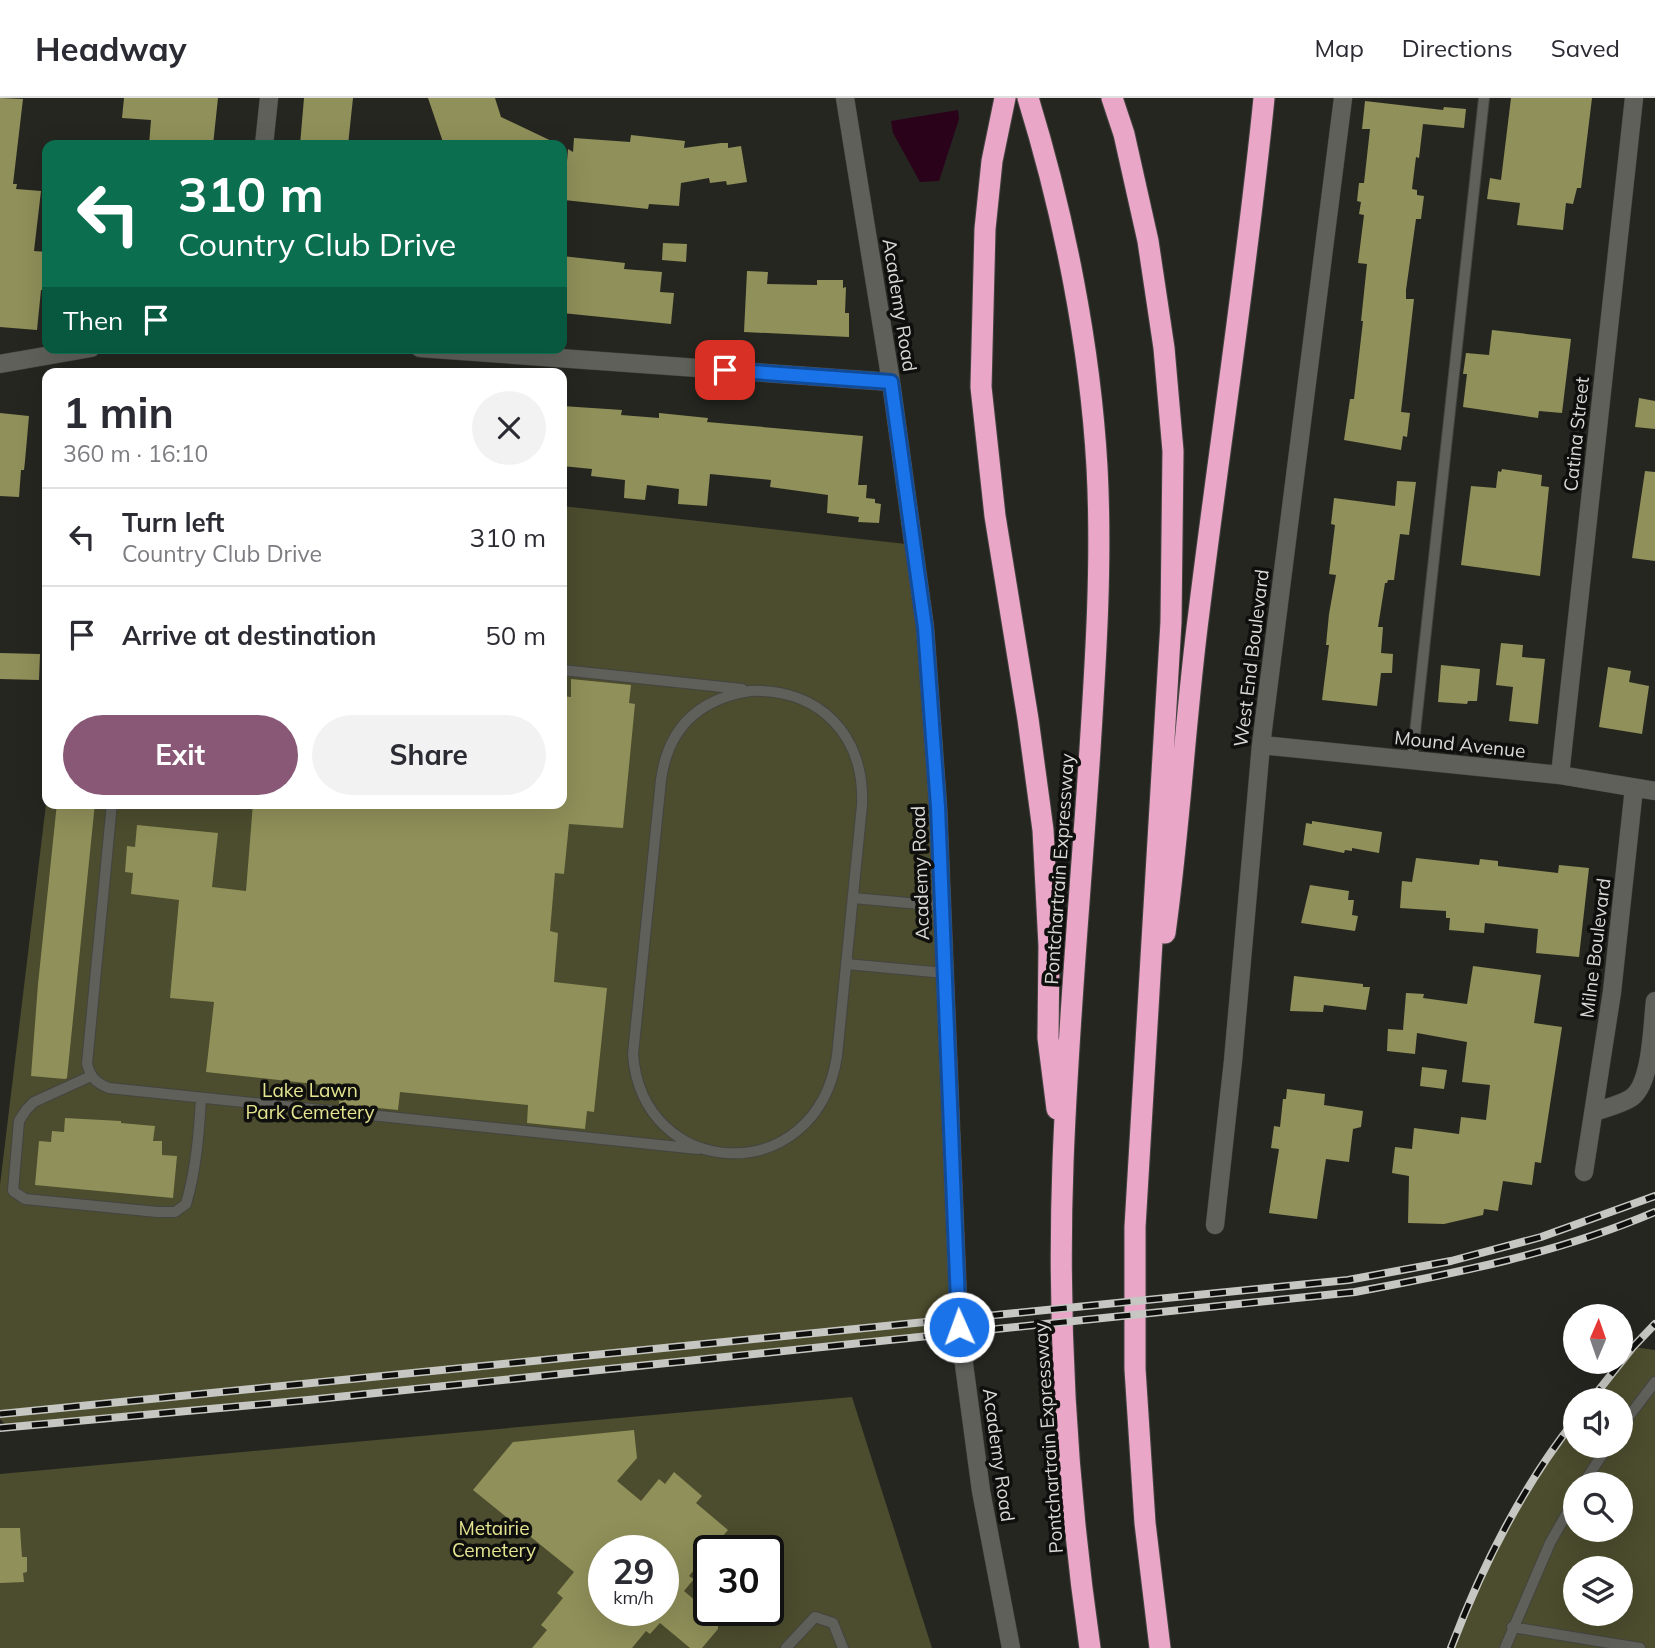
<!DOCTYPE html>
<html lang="en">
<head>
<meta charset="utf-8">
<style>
	body { margin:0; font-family:Mulish,sans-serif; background:#f2f2f3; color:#2b2b33; height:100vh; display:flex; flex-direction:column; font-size:26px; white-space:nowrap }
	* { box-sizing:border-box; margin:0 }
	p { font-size:23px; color:#7c7c81 }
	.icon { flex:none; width:38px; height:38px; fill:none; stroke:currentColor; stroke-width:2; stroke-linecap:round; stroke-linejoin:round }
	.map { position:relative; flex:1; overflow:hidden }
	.panel { position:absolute; left:42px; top:270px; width:525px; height:441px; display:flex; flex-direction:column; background:#fff; border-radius:14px; box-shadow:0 7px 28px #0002 }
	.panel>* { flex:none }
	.hud { position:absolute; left:42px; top:42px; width:525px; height:214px; border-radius:14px; box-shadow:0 7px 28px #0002; background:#0b6e4f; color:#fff; overflow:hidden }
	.needle { width:46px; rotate:2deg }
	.buttons { position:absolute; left:1563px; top:1206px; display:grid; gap:14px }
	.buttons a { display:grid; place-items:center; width:70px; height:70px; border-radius:50%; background:#fff; box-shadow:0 7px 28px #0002; font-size:35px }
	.speed { position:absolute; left:588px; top:1437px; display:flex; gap:14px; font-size:35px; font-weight:700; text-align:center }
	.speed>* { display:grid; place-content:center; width:91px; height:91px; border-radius:50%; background:#fff; box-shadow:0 7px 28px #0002; line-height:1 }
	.speed small { font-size:18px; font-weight:400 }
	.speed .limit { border:4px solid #111; border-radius:10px; background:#fff; color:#111 }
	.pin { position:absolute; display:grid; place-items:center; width:60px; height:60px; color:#fff; margin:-30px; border-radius:14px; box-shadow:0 4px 10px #0006 }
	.me { position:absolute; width:77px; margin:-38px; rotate:358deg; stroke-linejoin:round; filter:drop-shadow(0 0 5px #0008) }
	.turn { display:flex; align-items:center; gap:24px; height:147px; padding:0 21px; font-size:32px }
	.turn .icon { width:91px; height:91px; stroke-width:2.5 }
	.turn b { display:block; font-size:49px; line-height:60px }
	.then { display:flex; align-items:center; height:66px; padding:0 21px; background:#0003; gap:14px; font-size:26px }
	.round { display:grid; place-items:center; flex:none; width:74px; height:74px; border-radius:37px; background:#f2f2f3 }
	.summary { display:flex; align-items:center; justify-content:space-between; height:119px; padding:0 21px }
	h1 { font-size:42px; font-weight:700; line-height:52px }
	.button { display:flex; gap:14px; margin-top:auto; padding:14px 21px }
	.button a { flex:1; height:80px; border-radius:42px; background:#885876; color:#fff; font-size:28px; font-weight:700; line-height:80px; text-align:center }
	.button a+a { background:#f2f2f3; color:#2b2b33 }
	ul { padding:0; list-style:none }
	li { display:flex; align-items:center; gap:21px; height:98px; padding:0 21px; border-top:2px solid #e1e1e2 }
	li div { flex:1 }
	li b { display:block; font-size:26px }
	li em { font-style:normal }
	header { display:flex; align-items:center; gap:42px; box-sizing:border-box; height:98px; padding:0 35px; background:#fff; border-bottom:2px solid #e1e1e2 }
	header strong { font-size:33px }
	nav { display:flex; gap:38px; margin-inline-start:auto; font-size:24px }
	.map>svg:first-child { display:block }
</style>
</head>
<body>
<header>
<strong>Headway</strong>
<nav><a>Map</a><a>Directions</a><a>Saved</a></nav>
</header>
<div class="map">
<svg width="1655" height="1550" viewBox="0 0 1655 1550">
	<rect width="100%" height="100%" fill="#262621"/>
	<path fill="#4c4c2e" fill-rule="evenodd" d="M 562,408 L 915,447 L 959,1229 L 895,1241 L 308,1302 L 8,1329 L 0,1321 L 0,1087 L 47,698 L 47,705 L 562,705 Z
		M 1633,1249 L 1655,1252 L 1655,1550 L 1451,1550 C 1481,1471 1522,1389 1575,1322 L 1575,1348 L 1620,1348 L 1620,1302 L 1591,1302 ZM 1575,1386 L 1620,1386 L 1620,1432 L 1575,1432 ZM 1575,1470 L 1620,1470 L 1620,1516 L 1575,1516 Z
		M 852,1299 L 932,1550 L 0,1550 L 0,1376 ZM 604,1452 L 663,1452 L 663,1512 L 604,1512 ZM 709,1452 L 768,1452 L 768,1512 L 709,1512 Z"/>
	<path fill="#2a021a" d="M 958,12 L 959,21 L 939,83 L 920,84 L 893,35 L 891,23 Z"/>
	<path fill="#90905a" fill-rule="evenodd" d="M 0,0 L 23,1 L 13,86 L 17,86 L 16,91 L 41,93 L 34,153 L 47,154 L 47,192 L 41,192 L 37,232 L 0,229 Z
		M 124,0 L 218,0 L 213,47 L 149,47 L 151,22 L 122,20 Z
		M 304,0 L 353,0 L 348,47 L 300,47 Z
		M 428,0 L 495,0 L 501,19 L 560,47 L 444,47 Z
		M 1511,0 L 1592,0 L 1581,90 L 1577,90 L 1573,106 L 1566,105 L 1563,132 L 1517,127 L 1520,105 L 1487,101 L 1490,80 L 1501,82 Z
		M 1365,3 L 1443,12 L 1444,9 L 1466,11 L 1464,30 L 1423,26 L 1419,60 L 1416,59 L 1412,91 L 1417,92 L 1417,97 L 1424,98 L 1421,121 L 1416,121 L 1406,192 L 1406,201 L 1414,201 L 1401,314 L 1410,315 L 1407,339 L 1403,338 L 1401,352 L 1344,342 L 1350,301 L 1354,301 L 1363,223 L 1361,223 L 1367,166 L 1358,165 L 1364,117 L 1359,116 L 1361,104 L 1357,103 L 1359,85 L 1364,85 L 1370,31 L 1362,31 Z
		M 631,37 L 685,43 L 684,50 L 721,45 L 728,45 L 728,50 L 741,48 L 747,84 L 727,87 L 726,83 L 710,85 L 709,80 L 681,85 L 679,108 L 649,106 L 648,111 L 564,102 L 568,51 L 573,54 L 574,40 L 630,44 Z
		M 663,145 L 687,146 L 686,164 L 662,162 Z
		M 562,158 L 625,165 L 624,171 L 662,174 L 660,194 L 674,195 L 671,226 L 562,215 Z
		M 747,173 L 768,174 L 767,186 L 817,187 L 817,182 L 843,182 L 843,190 L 846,189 L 845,215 L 849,215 L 849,239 L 744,234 Z
		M 1492,232 L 1571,241 L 1562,315 L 1539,313 L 1538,320 L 1463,309 L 1467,276 L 1463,276 L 1466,255 L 1489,257 Z
		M 1639,300 L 1655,303 L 1655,331 L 1635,329 Z
		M 562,308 L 622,312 L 621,317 L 659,320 L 659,315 L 708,320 L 707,324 L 863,338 L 858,387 L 867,387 L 866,400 L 875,401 L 875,405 L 881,406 L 879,425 L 858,424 L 859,419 L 827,415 L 828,397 L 770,389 L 771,382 L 710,376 L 707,408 L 678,406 L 679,391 L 647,387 L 645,402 L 624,400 L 625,382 L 591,378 L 592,371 L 562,368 Z
		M 0,315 L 29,318 L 25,363 L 24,372 L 21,372 L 19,399 L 0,398 Z
		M 1502,371 L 1542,377 L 1541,388 L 1549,389 L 1540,478 L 1461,467 L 1471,388 L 1496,390 L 1498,373 L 1501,374 Z
		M 1645,373 L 1655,374 L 1655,463 L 1632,460 Z
		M 1397,383 L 1416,384 L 1409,437 L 1400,436 L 1394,482 L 1388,482 L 1387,485 L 1385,485 L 1378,529 L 1383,529 L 1381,555 L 1393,556 L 1392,575 L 1381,575 L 1377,608 L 1322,602 L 1329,547 L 1326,547 L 1329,516 L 1336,477 L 1329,476 L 1335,427 L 1331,426 L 1334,400 L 1395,408 Z
		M 1501,545 L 1523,547 L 1522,559 L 1545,561 L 1538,626 L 1509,623 L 1513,589 L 1496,587 Z
		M 0,555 L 40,556 L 39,582 L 0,581 Z
		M 1441,567 L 1480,571 L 1477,603 L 1468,603 L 1467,606 L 1438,604 Z
		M 1608,569 L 1631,573 L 1629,584 L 1649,588 L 1642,636 L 1599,629 Z
		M 571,581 L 631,587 L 629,605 L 635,606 L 623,730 L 569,726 L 564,776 L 555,775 L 550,833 L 558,835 L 554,884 L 607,890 L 594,1014 L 587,1013 L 585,1031 L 527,1025 L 528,1007 L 400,994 L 398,1012 L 339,1006 L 341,989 L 206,974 L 214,904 L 170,900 L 179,802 L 131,796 L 133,775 L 125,774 L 127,748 L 135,749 L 137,727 L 218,735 L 212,789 L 246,793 L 253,705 L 562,705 L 562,598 L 571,599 Z
		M 57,705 L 95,705 L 67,980 L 65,981 L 31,978 L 38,886 Z
		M 1312,723 L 1382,734 L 1379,755 L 1352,750 L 1352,753 L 1345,752 L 1344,755 L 1303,747 L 1306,725 L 1312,726 Z
		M 1416,760 L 1479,767 L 1480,761 L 1498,763 L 1498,768 L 1558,775 L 1559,767 L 1589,770 L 1579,859 L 1536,855 L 1538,831 L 1485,825 L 1484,835 L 1449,832 L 1450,820 L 1446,820 L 1446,813 L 1400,810 L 1402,783 L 1412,784 Z
		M 1310,787 L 1349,793 L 1348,802 L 1354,802 L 1352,817 L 1358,818 L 1355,833 L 1301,825 Z
		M 1473,868 L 1541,877 L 1534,925 L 1562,929 L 1541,1065 L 1535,1064 L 1532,1087 L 1503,1083 L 1498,1113 L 1484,1111 L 1483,1117 L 1444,1126 L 1408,1125 L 1409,1078 L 1392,1075 L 1395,1049 L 1412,1051 L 1414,1030 L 1459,1036 L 1461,1019 L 1486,1022 L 1490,987 L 1462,984 L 1467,944 L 1417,935 L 1415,956 L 1387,953 L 1388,931 L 1403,932 L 1406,895 L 1424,896 L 1423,900 L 1467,906 Z
		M 1294,878 L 1363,886 L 1363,889 L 1370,889 L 1366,912 L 1324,907 L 1323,914 L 1290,913 Z
		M 1422,969 L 1447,972 L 1444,991 L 1420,988 Z
		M 1287,991 L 1325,996 L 1324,1007 L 1363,1013 L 1361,1029 L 1353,1031 L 1349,1064 L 1326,1061 L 1317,1121 L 1269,1115 L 1279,1051 L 1271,1050 L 1274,1028 L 1280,1029 L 1283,1001 L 1286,1001 Z
		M 65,1020 L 121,1023 L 121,1025 L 155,1028 L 153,1043 L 162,1043 L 162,1057 L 177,1058 L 173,1100 L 35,1087 L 39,1043 L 51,1044 L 52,1033 L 64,1034 Z
		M 634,1332 L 637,1360 L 617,1383 L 641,1403 L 659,1381 L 665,1386 L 674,1374 L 702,1398 L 696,1405 L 728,1432 L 689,1478 L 694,1481 L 684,1493 L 718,1522 L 718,1531 L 702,1550 L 690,1550 L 660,1525 L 650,1536 L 646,1533 L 632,1550 L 532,1550 L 547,1532 L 541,1527 L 563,1500 L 557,1495 L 574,1474 L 473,1392 L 513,1344 ZM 604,1452 L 663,1452 L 663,1512 L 604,1512 Z
		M 0,1430 L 20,1430 L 22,1459 L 27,1459 L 27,1474 L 23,1475 L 24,1484 L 0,1485 Z"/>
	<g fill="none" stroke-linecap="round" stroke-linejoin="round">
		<defs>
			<path id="service" d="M 562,572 L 742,591
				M 750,593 C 820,590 865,638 862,707 L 837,958 C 816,1093 642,1083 633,956 L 661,682 C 668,630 699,601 750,593 Z
				M 1412,662 L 1484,0
				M 112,705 L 87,966 C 91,980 96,985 109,990 L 698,1051
				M 853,800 L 942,808
				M 846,866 L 945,875
				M 91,978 L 34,1004 L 26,1012 L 19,1023 L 13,1093 L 25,1101 L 157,1114 L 175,1114 L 186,1106 C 196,1072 199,1036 201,1000
				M 1620,1330 L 1655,1284
				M 1583,1386 L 1608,1348
				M 1512,1529 L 1640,1550
				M 786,1550 L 815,1519 L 833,1525 L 843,1550
				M 1505,1550 L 1550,1445 L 1575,1401"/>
			<path id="minor" d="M 845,0 L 891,284 L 925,530 L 938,709 L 959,1229 L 981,1393 L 1011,1550
				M 264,47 L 269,0
				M 420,250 L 891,284
				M 0,266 L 91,250
				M 1261,647 L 1560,677 L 1655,693
				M 1560,677 L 1634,0
				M 1594,1014 C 1605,1010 1620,1007 1631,1000 C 1652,986 1652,927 1655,903
				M 1584,1074 L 1612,894 L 1634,690
				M 1215,1127 L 1233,963 L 1261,647 L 1343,0"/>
			<path id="motorway" d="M 1005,0 L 992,63 L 985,131 L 981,289 L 995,418 L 1028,621 L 1043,732 L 1049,848 L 1048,940 L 1057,1011
				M 1028,0 C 1064,117 1090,247 1097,369 C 1102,463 1096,557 1090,651 C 1081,789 1068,927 1063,1065 C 1057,1227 1067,1390 1090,1550
				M 1112,0 L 1124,36 L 1148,143 L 1164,250 L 1173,353 L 1171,524 L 1135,1129 L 1135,1271 L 1145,1425 L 1160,1550
				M 1165,835 C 1180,728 1185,621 1199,514 C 1220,343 1247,172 1264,0"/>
		</defs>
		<use href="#service" stroke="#444440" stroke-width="12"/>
		<use href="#minor" stroke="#444440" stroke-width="19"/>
		<use href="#motorway" stroke="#444440" stroke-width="23"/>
		<use href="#service" stroke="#60605b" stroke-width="10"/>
		<use href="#minor" stroke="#60605b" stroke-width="18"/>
		<use href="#motorway" stroke="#e9a6c7" stroke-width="21"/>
		<defs>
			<path id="rail" d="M 1591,1302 L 1633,1249 L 1655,1226
				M 0,1316 L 1348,1182 L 1451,1163 L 1541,1139 L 1655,1098
				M 0,1330 L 308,1302 L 1355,1194 C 1457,1175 1559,1155 1655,1114
				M 1451,1550 C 1481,1471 1522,1389 1575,1322"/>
		</defs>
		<use href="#rail" stroke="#c6c6c2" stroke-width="8"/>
		<use href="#rail" stroke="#0f0f0d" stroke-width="5" stroke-dasharray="16" stroke-linecap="butt"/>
	</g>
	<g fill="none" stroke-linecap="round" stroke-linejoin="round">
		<defs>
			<path id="route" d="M 725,272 L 891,284 L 925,530 L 938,709 L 959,1229"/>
		</defs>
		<use href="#route" stroke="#114b97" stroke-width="18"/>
		<use href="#route" stroke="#1a73e8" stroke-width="12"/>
	</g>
	<g text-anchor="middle" stroke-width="7" stroke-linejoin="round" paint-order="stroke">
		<g font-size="19" fill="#d9d9d6" stroke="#0f0f0d">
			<text transform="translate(900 207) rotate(81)" y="7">Academy Road</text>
			<text transform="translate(1576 336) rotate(-84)" y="7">Catina Street</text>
			<text transform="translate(1251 560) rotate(-83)" y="7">West End Boulevard</text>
			<text transform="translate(1460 646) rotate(6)" y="7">Mound Avenue</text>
			<text transform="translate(1059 771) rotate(-86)" y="7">Pontchartrain Expressway</text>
			<text transform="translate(920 775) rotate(-92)" y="7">Academy Road</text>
			<text transform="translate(1595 850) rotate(-83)" y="7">Milne Boulevard</text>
			<text transform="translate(1048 1340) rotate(-94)" y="7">Pontchartrain Expressway</text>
			<text transform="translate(999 1357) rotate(82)" y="7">Academy Road</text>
		</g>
		<g font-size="19" fill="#e4e491" stroke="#0f0f0d">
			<text x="310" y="999">Lake Lawn<tspan x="310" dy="22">Park Cemetery</tspan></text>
			<text x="494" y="1437">Metairie<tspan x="494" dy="22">Cemetery</tspan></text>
		</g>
	</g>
</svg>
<div class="buttons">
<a><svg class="needle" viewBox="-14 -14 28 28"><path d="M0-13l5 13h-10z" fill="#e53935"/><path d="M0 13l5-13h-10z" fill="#7c7c81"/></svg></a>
<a><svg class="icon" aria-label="sound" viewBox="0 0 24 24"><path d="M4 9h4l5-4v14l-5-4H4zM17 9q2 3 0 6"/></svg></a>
<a><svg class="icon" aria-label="search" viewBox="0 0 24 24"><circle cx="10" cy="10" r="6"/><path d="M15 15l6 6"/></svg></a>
<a><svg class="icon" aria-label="layers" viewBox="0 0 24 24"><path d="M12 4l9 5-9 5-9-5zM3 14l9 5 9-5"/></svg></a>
</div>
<div class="speed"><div>29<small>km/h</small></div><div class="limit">30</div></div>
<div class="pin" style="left:725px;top:272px;background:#d93025"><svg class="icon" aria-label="arrive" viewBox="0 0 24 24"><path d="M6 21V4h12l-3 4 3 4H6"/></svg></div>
<svg class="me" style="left:959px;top:1229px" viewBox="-20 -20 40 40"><circle r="17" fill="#1a73e8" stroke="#fff" stroke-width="3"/><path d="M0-11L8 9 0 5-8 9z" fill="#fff"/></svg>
<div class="hud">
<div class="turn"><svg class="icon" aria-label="left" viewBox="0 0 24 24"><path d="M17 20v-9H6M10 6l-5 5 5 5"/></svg><div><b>310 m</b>Country Club Drive</div></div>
<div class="then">Then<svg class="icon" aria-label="arrive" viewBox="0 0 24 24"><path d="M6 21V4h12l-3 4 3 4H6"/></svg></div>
</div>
<section class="panel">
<div class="summary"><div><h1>1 min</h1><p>360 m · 16:10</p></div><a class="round"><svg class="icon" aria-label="close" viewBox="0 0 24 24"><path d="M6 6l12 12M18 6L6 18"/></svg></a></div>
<ul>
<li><svg class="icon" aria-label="left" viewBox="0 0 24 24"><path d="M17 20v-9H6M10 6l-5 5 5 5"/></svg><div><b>Turn left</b><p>Country Club Drive</p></div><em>310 m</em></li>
<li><svg class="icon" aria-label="arrive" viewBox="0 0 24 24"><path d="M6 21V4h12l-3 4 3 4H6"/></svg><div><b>Arrive at destination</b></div><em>50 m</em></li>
</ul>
<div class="button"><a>Exit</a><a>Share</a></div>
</section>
</div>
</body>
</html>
